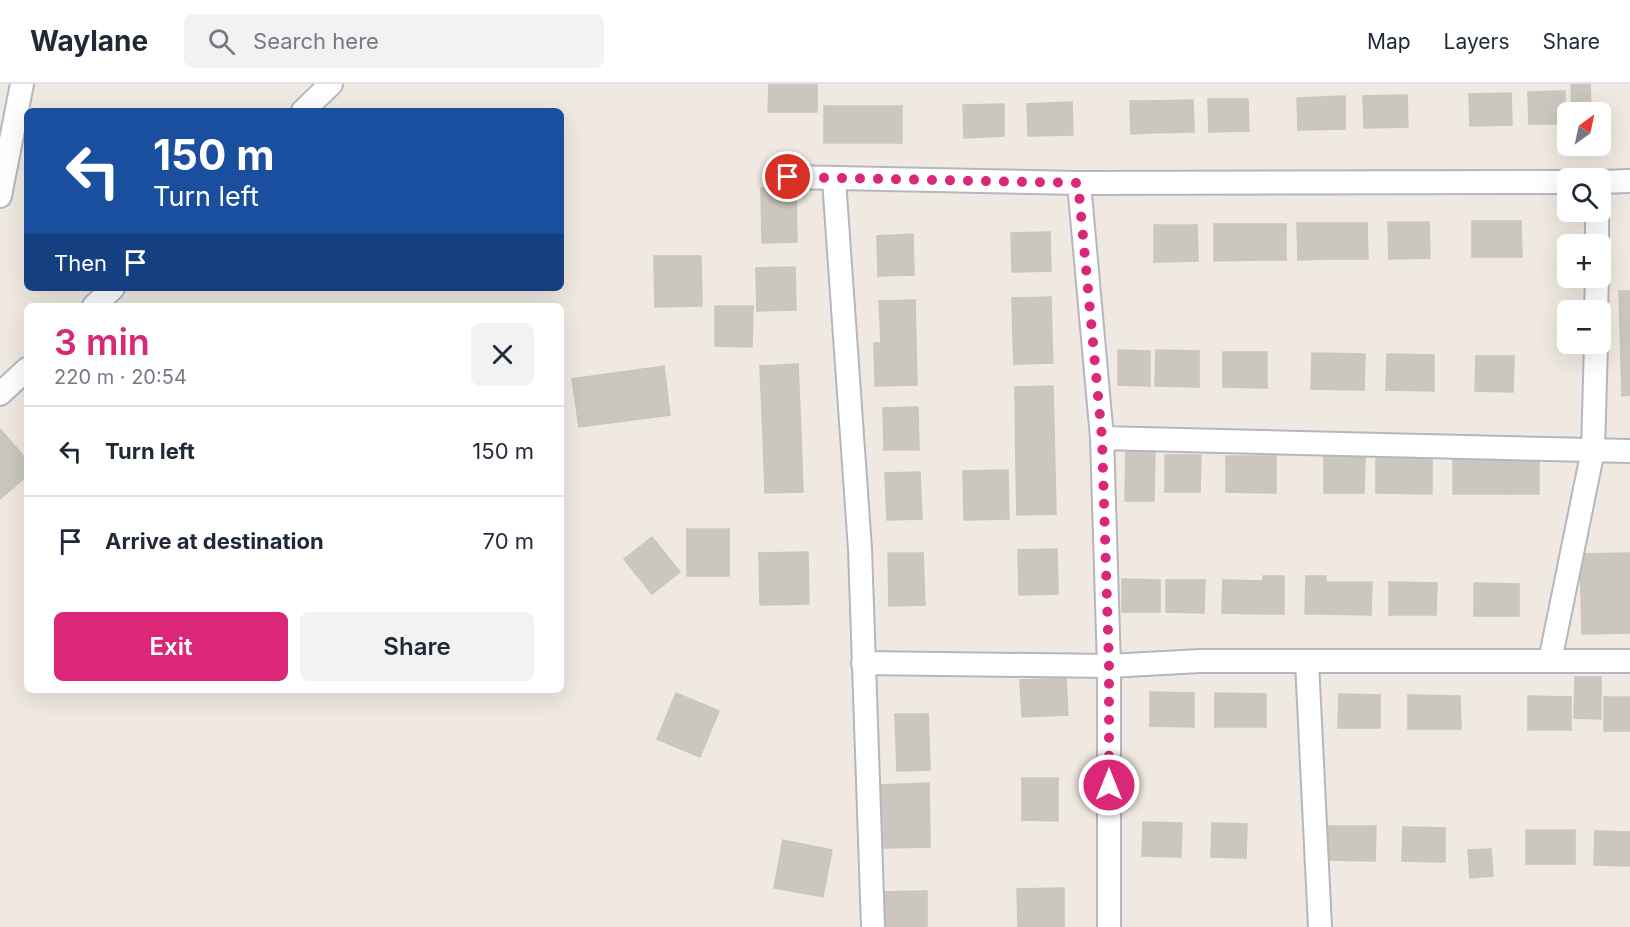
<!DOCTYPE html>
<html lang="en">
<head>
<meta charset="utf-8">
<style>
	body { margin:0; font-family:Inter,sans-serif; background:#f2f2f3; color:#1f2937; height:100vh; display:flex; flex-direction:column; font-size:22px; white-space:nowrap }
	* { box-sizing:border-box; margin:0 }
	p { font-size:20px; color:#747a83 }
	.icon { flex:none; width:33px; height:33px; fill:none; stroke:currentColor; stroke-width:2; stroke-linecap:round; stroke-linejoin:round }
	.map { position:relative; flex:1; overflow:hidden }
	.side { position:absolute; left:24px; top:219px; width:540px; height:390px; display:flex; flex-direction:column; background:#fff; border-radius:9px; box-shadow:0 6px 24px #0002 }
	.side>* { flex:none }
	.guide { position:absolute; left:24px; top:24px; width:540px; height:183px; border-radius:9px; box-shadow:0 6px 24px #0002; background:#1a4fa0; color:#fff; overflow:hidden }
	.needle { width:39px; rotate:33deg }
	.controls { position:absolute; left:1557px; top:18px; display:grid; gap:12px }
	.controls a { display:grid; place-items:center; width:54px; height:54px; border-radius:9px; background:#fff; box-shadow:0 6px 24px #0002; font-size:30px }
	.pin { position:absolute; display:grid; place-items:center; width:51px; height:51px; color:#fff; margin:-26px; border:3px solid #fff; border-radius:50%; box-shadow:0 2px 6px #0007 }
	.me { position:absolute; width:66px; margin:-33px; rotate:0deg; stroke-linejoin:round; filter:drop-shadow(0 0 4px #0008) }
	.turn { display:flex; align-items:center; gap:21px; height:126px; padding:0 30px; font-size:27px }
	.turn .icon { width:78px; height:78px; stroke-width:2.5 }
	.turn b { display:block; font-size:42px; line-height:51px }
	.then { display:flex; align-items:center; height:57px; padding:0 30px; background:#0003; gap:12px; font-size:22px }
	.round { display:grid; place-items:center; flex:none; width:63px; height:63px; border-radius:9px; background:#f2f2f3 }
	.head { display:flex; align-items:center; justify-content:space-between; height:102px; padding:0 30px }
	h1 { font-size:36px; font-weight:600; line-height:45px; color:#db2777 }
	.primary-button { display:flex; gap:12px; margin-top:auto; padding:12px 30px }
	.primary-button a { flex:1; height:69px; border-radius:9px; background:#db2777; color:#fff; font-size:24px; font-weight:600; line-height:69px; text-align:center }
	.primary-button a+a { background:#f2f2f3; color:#1f2937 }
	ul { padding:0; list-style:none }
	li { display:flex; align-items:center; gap:18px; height:90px; padding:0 30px; border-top:2px solid #e0e1e3 }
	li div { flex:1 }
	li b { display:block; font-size:22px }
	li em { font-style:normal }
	header { display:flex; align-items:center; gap:36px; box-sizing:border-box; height:84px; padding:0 30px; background:#fff; border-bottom:2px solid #e0e1e3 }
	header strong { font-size:28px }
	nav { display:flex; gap:33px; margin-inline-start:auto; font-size:21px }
	.search { width:420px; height:54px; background:#f2f2f3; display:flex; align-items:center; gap:15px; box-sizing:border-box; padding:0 21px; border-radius:9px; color:#747a83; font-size:22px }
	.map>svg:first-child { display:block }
</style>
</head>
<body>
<header>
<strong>Waylane</strong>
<div class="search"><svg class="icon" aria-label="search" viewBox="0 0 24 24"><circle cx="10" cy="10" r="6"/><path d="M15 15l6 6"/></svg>Search here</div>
<nav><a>Map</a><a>Layers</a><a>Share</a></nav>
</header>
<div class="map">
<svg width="1630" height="843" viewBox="0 0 1630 843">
	<rect width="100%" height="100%" fill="#efe9e1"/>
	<path fill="#cbc7bf" stroke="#cbc5ba" stroke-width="1.5" d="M 769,0 L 817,0 L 817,28 L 768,28 Z
		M 1571,0 L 1590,0 L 1591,26 L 1572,27 Z
		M 1565,7 L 1565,40 L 1529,40 L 1528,8 Z
		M 1511,9 L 1512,41 L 1470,42 L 1469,10 Z
		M 1407,11 L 1408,43 L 1364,44 L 1363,12 Z
		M 1345,12 L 1345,45 L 1298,46 L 1297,14 Z
		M 1208,15 L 1248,15 L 1249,47 L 1209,48 Z
		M 1193,16 L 1194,48 L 1148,49 L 1147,17 Z
		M 1130,17 L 1147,17 L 1148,49 L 1131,50 Z
		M 1072,18 L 1073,51 L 1028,52 L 1027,20 Z
		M 1004,20 L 1004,52 L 964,54 L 963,21 Z
		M 824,22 L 902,22 L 902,59 L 824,59 Z
		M 796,103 L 797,158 L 762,159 L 761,104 Z
		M 1472,137 L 1521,137 L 1522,173 L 1472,173 Z
		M 1388,138 L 1429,138 L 1430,174 L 1389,175 Z
		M 1297,139 L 1324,139 L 1325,175 L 1298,176 Z
		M 1324,139 L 1367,139 L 1368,175 L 1325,175 Z
		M 1214,140 L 1260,140 L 1260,176 L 1214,177 Z
		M 1260,140 L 1286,140 L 1286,176 L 1260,176 Z
		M 1154,141 L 1197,141 L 1198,177 L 1154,178 Z
		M 1050,148 L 1051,187 L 1012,188 L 1011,149 Z
		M 913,150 L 914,191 L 878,192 L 877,152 Z
		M 654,172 L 701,172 L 702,222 L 655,223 Z
		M 795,183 L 796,226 L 757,227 L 756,184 Z
		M 1619,207 L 1630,207 L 1630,311 L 1622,312 Z
		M 1051,213 L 1052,255 L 1013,256 L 1012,214 Z
		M 915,216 L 916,257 L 881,258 L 879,217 Z
		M 715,222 L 753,222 L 752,263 L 715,262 Z
		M 1052,255 L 1053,279 L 1014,280 L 1013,256 Z
		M 916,257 L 917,301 L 875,302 L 874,259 Z
		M 1118,266 L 1150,267 L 1150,302 L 1118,301 Z
		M 1156,266 L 1199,267 L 1199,303 L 1155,302 Z
		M 1223,268 L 1267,268 L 1267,304 L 1223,303 Z
		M 1312,269 L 1365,270 L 1364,306 L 1311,305 Z
		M 1387,270 L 1434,271 L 1434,307 L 1386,306 Z
		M 1476,272 L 1514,272 L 1513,308 L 1475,307 Z
		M 798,280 L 801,352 L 763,353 L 760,282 Z
		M 664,282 L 670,331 L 579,343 L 572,295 Z
		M 1053,302 L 1055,385 L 1016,386 L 1015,303 Z
		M 918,323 L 919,366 L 884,366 L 883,324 Z
		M 0,345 L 27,376 L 27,392 L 0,415 Z
		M 801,352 L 803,408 L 765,409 L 763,353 Z
		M 1126,363 L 1155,364 L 1154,417 L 1125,417 Z
		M 1165,371 L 1201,371 L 1200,408 L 1165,408 Z
		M 1226,372 L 1276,372 L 1276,409 L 1226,408 Z
		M 1324,372 L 1365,372 L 1364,409 L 1324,409 Z
		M 1376,373 L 1432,373 L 1432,410 L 1376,409 Z
		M 1453,373 L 1510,373 L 1510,410 L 1453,410 Z
		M 1510,373 L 1539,374 L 1539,410 L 1510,410 Z
		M 1055,385 L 1056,430 L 1017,431 L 1016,386 Z
		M 1008,386 L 1009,435 L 964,436 L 963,387 Z
		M 920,388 L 922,435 L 887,436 L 885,389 Z
		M 687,445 L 729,445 L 729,492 L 687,492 Z
		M 652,453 L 680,488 L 652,510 L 624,475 Z
		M 1057,465 L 1058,510 L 1019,511 L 1018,466 Z
		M 808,468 L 809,520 L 760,521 L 759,469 Z
		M 888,469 L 923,469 L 925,521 L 889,522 Z
		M 1630,469 L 1630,549 L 1582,550 L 1580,470 Z
		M 1263,492 L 1284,492 L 1284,530 L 1263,530 Z
		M 1306,492 L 1326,492 L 1326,530 L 1305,530 Z
		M 1122,495 L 1160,496 L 1160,528 L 1122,528 Z
		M 1166,496 L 1205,496 L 1204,529 L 1166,528 Z
		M 1223,496 L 1263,497 L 1263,530 L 1222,529 Z
		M 1326,498 L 1372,498 L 1371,531 L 1326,530 Z
		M 1389,498 L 1437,499 L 1436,531 L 1389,531 Z
		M 1474,499 L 1519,500 L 1519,532 L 1474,532 Z
		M 1575,593 L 1601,593 L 1601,635 L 1574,634 Z
		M 1066,594 L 1068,631 L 1022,633 L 1020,596 Z
		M 1150,608 L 1194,609 L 1194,643 L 1150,642 Z
		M 676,609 L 719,627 L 700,673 L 657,655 Z
		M 1215,609 L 1266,610 L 1266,643 L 1215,643 Z
		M 1339,610 L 1380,611 L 1380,644 L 1338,644 Z
		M 1408,611 L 1460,612 L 1461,645 L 1408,645 Z
		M 1528,612 L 1571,613 L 1571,646 L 1528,646 Z
		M 1604,613 L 1630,613 L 1630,647 L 1604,647 Z
		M 895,630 L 928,630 L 930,686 L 897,687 Z
		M 1022,694 L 1058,694 L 1058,737 L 1022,736 Z
		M 929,699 L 930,763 L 881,764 L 879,701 Z
		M 1143,738 L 1182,739 L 1181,773 L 1142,772 Z
		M 1212,739 L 1247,740 L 1246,774 L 1211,773 Z
		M 1328,742 L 1376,742 L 1375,777 L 1328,776 Z
		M 1403,743 L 1445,744 L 1445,778 L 1402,777 Z
		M 1526,746 L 1575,746 L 1575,780 L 1526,780 Z
		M 1595,747 L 1630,748 L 1630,782 L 1594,781 Z
		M 783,756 L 832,766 L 823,813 L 774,804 Z
		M 1491,765 L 1493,792 L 1470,794 L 1468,766 Z
		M 1064,804 L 1064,843 L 1018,843 L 1017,805 Z
		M 927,807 L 927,843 L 882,843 L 881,808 Z"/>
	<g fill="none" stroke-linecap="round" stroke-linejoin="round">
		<defs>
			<path id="minor" d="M 303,27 L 331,0
				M 788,93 L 1079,99 L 1568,98
				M 834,96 L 860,465 L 873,843
				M 1600,98 L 1630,97
				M 1079,99 L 1102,354 L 1109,582 L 1109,843
				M 0,112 L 22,0
				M 1597,160 L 1597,128
				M 94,222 L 113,204
				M 1596,226 L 1597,194
				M 0,310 L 27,285
				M 1102,354 L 1630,367
				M 1550,577 L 1593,366 L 1596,260
				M 1307,578 L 1320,843
				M 863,579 L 1109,582 L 1200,577 L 1630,577"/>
		</defs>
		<use href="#minor" stroke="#b4b7c1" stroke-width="26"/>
		<use href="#minor" stroke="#fff" stroke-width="22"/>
	</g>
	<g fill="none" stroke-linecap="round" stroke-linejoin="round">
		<path stroke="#db2777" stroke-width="10" stroke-dasharray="0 18" d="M 788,93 L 1078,99 L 1102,354 L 1109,582 L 1109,701"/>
	</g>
</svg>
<div class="controls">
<a><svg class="needle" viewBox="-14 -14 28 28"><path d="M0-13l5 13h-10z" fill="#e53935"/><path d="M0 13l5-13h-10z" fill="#747a83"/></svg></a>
<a><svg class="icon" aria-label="search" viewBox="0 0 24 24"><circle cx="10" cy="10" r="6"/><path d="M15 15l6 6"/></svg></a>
<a>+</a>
<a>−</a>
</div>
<div class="pin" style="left:788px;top:93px;background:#d93025"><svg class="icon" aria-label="arrive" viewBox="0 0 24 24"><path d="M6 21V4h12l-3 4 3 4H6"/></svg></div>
<svg class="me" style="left:1109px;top:701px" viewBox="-20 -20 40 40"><circle r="17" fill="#db2777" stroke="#fff" stroke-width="3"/><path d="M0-11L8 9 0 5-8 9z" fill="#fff"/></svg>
<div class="guide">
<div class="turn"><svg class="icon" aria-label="left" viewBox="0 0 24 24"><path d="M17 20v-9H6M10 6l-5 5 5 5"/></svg><div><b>150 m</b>Turn left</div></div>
<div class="then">Then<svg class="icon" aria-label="arrive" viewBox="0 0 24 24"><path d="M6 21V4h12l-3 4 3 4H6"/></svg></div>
</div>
<section class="side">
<div class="head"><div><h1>3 min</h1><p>220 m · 20:54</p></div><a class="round"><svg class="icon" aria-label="close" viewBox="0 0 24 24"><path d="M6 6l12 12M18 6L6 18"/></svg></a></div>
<ul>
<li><svg class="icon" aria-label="left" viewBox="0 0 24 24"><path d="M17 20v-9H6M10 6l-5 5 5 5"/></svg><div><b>Turn left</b></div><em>150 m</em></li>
<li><svg class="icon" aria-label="arrive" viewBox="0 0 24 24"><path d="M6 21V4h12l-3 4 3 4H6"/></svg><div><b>Arrive at destination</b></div><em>70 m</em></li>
</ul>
<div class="primary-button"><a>Exit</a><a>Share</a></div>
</section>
</div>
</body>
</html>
